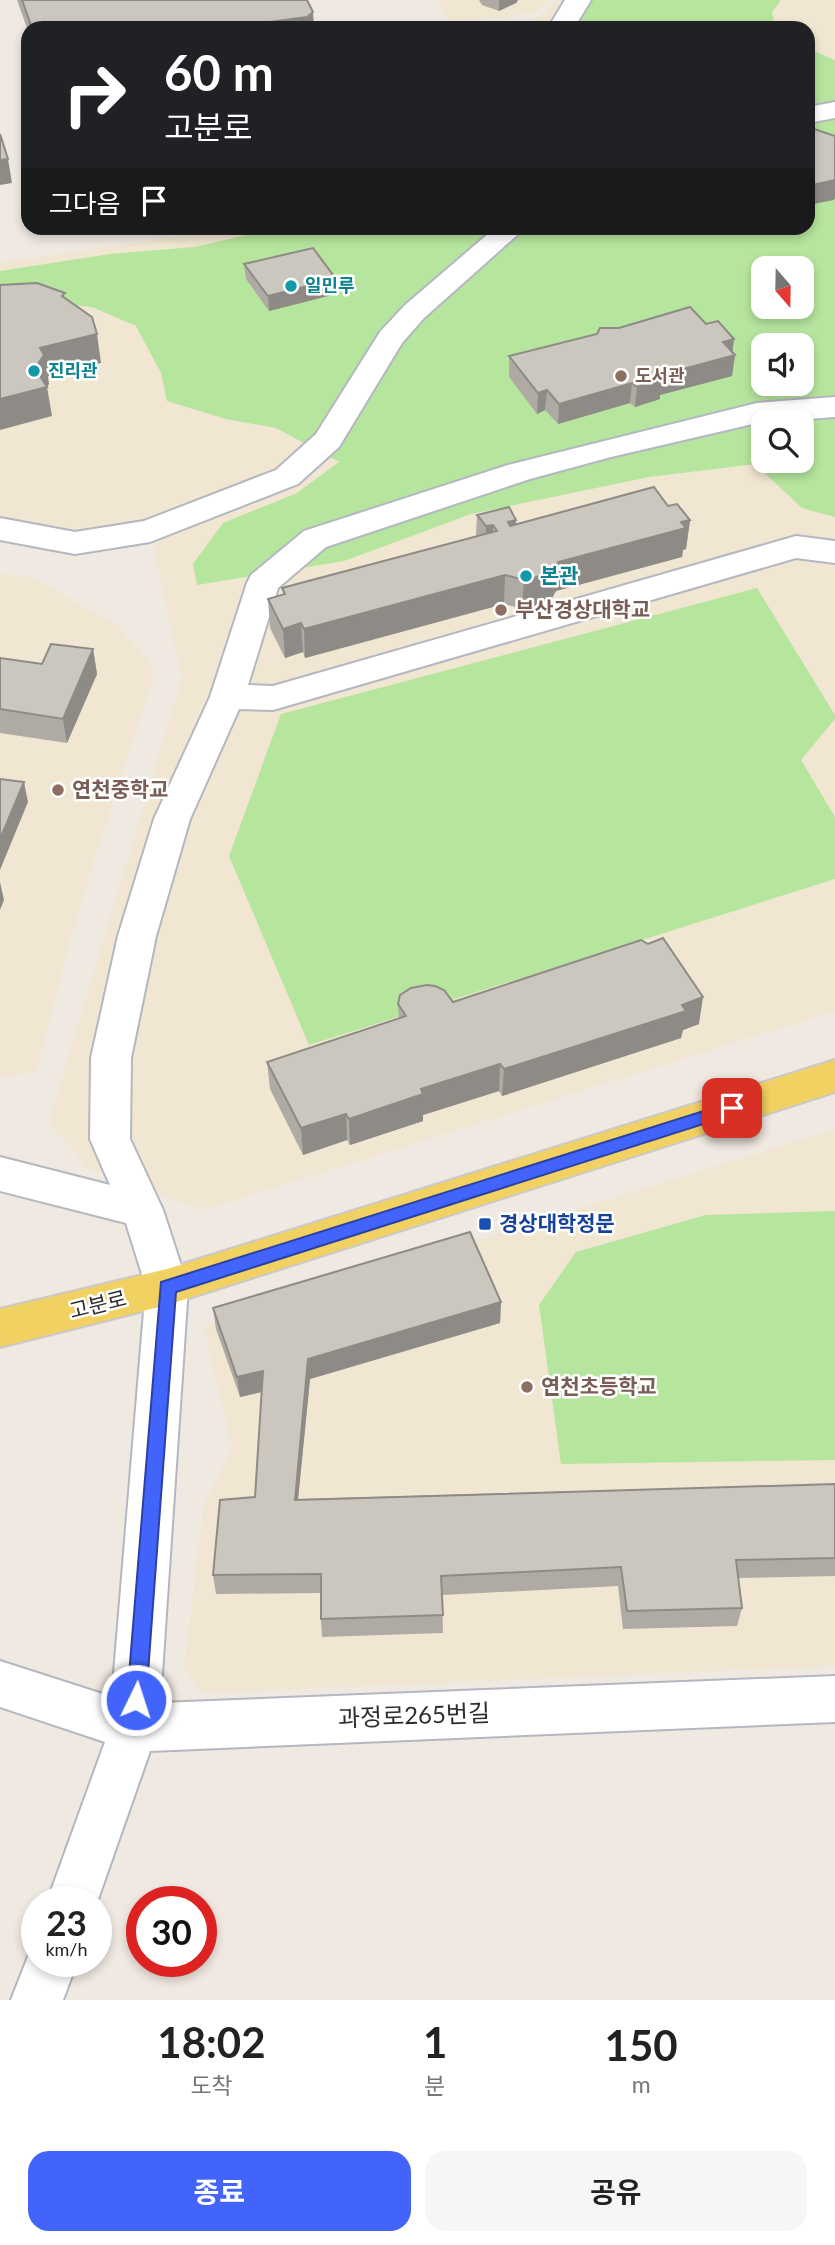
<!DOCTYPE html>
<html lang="ko">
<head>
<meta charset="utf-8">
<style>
	body { margin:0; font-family:Lato,"Noto Sans KR",sans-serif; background:#f6f6f6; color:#222; height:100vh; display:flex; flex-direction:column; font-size:26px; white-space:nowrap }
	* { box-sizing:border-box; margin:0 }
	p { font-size:23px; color:#767676 }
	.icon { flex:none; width:38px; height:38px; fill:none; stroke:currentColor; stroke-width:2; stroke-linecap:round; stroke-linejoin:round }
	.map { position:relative; height:2000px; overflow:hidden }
	.sheet { display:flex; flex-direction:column; background:#fff; flex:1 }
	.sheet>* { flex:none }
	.banner { position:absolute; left:21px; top:21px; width:794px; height:214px; border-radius:21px; box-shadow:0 4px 10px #0003; background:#202124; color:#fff; overflow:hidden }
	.needle { width:46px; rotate:160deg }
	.buttons { position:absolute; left:751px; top:256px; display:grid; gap:14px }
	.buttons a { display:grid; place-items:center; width:63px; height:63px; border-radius:14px; background:#fff; box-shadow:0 4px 10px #0003; font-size:35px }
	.speed { position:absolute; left:21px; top:1886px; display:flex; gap:14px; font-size:35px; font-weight:700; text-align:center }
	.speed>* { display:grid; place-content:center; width:91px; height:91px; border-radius:50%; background:#fff; box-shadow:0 4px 10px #0003; line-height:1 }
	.speed small { font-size:18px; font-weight:400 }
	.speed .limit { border:10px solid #d22; background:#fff; color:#111 }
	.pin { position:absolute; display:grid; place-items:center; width:60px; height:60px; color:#fff; margin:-30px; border-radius:14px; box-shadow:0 4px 10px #0006 }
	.me { position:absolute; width:77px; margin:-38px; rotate:4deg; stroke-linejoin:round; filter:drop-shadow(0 0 5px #0008) }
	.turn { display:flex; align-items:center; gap:24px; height:147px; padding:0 28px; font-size:32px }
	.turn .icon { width:91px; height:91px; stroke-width:2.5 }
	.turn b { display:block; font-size:49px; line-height:60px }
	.then { display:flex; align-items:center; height:66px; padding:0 28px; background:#0003; gap:14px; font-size:26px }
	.eta { display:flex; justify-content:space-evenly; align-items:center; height:119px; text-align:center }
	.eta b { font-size:42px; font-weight:700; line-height:49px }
	.button { display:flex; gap:14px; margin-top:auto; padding:14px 28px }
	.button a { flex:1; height:80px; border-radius:21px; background:#4264fb; color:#fff; font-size:28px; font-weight:700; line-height:80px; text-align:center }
	.button a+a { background:#f6f6f6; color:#222 }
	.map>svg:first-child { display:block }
</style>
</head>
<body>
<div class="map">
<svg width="835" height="2000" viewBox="0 0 835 2000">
	<rect width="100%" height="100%" fill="#efe9e1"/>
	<path fill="#f0e6d1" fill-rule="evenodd" d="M 438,0 L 549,0 L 536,12 L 503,18 L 450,20 Z
		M 558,0 L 835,0 L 835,1011 L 203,1210 L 89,1169 L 49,1122 L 182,678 L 150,531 L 75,543 L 0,529 L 0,263 L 239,228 L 808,228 L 808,28 L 519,28 L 546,12 ZM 763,268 L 802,268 L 802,306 L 763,306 ZM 763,345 L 802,345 L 802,383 L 763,383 ZM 763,422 L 802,422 L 802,460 L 763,460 Z
		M 0,573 L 32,578 L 117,625 L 155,670 L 78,911 L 36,1072 L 0,1077 Z
		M 835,1129 L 835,1666 L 202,1693 L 184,1667 L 204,1504 L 232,1448 L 204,1326 Z"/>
	<path fill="#b6e59e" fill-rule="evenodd" d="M 575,0 L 781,0 L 772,12 L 775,28 L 546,28 Z
		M 809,49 L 835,60 L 835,517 L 802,508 L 755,464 L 649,477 L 471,514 L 344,561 L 197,585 L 193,564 L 223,523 L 297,493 L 339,462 L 276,428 L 226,419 L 167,401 L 161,373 L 136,326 L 92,307 L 25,300 L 0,305 L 0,271 L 110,254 L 194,247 L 278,228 L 808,228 ZM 763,268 L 802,268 L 802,306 L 763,306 ZM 763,345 L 802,345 L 802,383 L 763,383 ZM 763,422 L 802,422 L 802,460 L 763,460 Z
		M 757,588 L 835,715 L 835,719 L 801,760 L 835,817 L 835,879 L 309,1045 L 229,856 L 281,714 Z
		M 835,1211 L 835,1460 L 561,1464 L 539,1305 L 576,1252 L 706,1215 Z"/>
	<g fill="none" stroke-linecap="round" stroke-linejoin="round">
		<defs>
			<path id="minor" d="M 565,0 L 591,0 L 574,28 L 548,28 Z
				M 835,102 L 835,118 L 808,123 L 808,107 Z
				M 495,228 L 525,228 L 424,318 L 402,343 L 339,447 L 298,484 L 150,542 L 75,554 L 0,540 L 0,518 L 75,532 L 144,521 L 276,470 L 316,434 L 380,332 L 404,306 Z
				M 835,397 L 835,417 L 757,423 L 611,457 L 530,479 L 326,547 L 278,588 L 248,685 L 273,686 L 796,536 L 835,541 L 835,563 L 796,558 L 273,710 L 239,709 L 190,819 L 156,936 L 131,1058 L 130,1139 L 163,1210 L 188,1287 L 160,1703 L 835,1676 L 835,1722 L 150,1751 L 96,1905 L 47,1902 L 105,1742 L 0,1707 L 0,1661 L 112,1697 L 146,1287 L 126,1223 L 0,1191 L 0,1157 L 110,1185 L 90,1139 L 91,1058 L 118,936 L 154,819 L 210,697 L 247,583 L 251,575 L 304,531 L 508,465 L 757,403 Z
				M 37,1942 L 37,1962 L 77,1962 L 63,2000 L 11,2000 L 33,1944 Z"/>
			<path id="major" d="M 835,1060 L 835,1092 L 167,1305 L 0,1347 L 0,1309 L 167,1269 Z"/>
		</defs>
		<use href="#minor" stroke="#b4b7c1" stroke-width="4"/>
		<use href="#major" stroke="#c9c9c9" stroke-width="4"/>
		<use href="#minor" fill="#fff" fill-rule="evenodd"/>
		<use href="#major" fill="#f2d163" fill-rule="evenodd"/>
	</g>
	<path fill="#afaba4" d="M 17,0 L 307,0 L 314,28 L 28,28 L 28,31 Z
		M 479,0 L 518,0 L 516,3 L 499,11 L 482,5 Z
		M 244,264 L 336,294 L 269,311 L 246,279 Z
		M 706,324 L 734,339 L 732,352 L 735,355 L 732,376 L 660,395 L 660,399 L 635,407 L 630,403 L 558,424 L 545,410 L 537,414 L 509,377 L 509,356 Z
		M 668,506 L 690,520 L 686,549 L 683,550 L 682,557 L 556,591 L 552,598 L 532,607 L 522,609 L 504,604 L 305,658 L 303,652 L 285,658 L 270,628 L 268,599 L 283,594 L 282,588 L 476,536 L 477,515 L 516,524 Z
		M 93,649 L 97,674 L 67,743 L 0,733 L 0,658 L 42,664 Z
		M 453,1002 L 699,1024 L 683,1030 L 681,1038 L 502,1096 L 499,1091 L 423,1115 L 423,1121 L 350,1145 L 347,1140 L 303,1155 L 270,1089 L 267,1062 L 399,1018 L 398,1004 Z
		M 501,1302 L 500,1323 L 310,1379 L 298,1499 L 835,1484 L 835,1576 L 738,1578 L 742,1608 L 737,1626 L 623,1629 L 618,1586 L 442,1595 L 443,1633 L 322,1637 L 321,1619 L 321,1593 L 216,1594 L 213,1575 L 255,1497 L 262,1392 L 240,1397 L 216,1329 L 213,1308 Z"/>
	<path fill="#8e8b86" d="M 499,0 L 518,0 L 516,3 L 499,11 Z
		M 313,12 L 314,28 L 235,28 L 235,27 Z
		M 8,159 L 12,183 L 0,185 L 0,160 Z
		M 835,180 L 835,198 L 834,200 L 808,205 L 808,186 Z
		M 336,279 L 336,294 L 269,311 L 268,296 Z
		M 97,334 L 101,363 L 48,376 L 49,384 L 47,387 L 52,416 L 0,430 L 0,399 L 35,368 L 40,348 Z
		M 734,339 L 732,356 L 735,355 L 732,376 L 660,395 L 660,399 L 635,407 L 637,387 L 723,342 Z
		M 632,383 L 630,403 L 558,424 L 559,404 Z
		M 547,390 L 545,410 L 537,414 L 538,393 Z
		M 516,520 L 515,549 L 508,522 Z
		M 690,520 L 686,549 L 683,550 L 682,557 L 556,591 L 552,598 L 532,607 L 522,609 L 524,580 L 558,562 Z
		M 493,525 L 492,554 L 485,555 L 486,526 Z
		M 505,575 L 504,604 L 305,658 L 304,629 Z
		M 301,623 L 303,652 L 285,658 L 283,629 Z
		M 93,649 L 97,674 L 67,743 L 63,719 Z
		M 24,782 L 28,802 L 0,870 L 0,839 Z
		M 0,882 L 4,900 L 0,910 Z
		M 703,997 L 699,1024 L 683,1030 L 681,1038 L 502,1096 L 504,1069 Z
		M 500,1064 L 499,1091 L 423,1115 L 423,1121 L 350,1145 L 349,1119 L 421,1089 Z
		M 346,1114 L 347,1140 L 303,1155 L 301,1128 Z
		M 501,1302 L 500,1323 L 310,1379 L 296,1519 L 295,1500 L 308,1359 Z
		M 263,1371 L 265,1391 L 240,1397 L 237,1377 Z"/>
	<path fill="#cbc7bf" stroke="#8e8b86" stroke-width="2" d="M 22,0 L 307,0 L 313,12 L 307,17 L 235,27 L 235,28 L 32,28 Z
		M 808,127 L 835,136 L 835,180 L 808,186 Z
		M 0,134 L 8,159 L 0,160 Z
		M 313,248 L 336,279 L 268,296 L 244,264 Z
		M 37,283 L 65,293 L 62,296 L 92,317 L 97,334 L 40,348 L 44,355 L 35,368 L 47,387 L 0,399 L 0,285 Z
		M 690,307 L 706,324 L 718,321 L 734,339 L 723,342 L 735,355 L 661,375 L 662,378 L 637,387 L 632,383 L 559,404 L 547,390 L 538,393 L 509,356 L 597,334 L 600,328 L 619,328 Z
		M 654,487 L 668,506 L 677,504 L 690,520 L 681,522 L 686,528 L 558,562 L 554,569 L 534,578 L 524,580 L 505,575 L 304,629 L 301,623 L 283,629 L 268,599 L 285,594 L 282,588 L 497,531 L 493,525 L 486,526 L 477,515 L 509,507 L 516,520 L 508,522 L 510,526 Z
		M 51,644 L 93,649 L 63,719 L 0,709 L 0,658 L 42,664 Z
		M 0,779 L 24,782 L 0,839 Z
		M 663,938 L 703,997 L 682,1005 L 686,1011 L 504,1069 L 500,1064 L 421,1089 L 423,1094 L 349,1119 L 346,1114 L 301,1128 L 267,1062 L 406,1016 L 398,1004 L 400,995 L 411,988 L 427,985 L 435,986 L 444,990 L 453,1002 L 641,940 L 648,944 Z
		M 470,1232 L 501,1302 L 308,1359 L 295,1500 L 835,1484 L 835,1558 L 736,1560 L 742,1608 L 627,1611 L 621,1567 L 441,1576 L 443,1615 L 321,1619 L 321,1574 L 213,1575 L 220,1500 L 255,1497 L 263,1371 L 237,1377 L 213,1308 Z"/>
	<path fill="#4264fb" stroke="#2b41a3" stroke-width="2" d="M 732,1102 L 741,1108 L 738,1113 L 176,1292 L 146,1700 L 144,1707 L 136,1710 L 129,1707 L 127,1700 L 161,1282 Z"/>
	<g fill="#0f9aa8" stroke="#fff" stroke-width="2.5">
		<circle cx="291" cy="286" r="7"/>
		<circle cx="34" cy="371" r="7"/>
		<circle cx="526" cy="576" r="7"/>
	</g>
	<g fill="#8d6e63" stroke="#fff" stroke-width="2.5">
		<circle cx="621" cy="376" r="7"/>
		<circle cx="501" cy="610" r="7"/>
		<circle cx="58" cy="790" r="7"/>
		<circle cx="527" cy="1387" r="7"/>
	</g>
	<rect fill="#1a4fb4" stroke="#fff" stroke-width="2.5" x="478" y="1217" width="14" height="14" rx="3.5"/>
	<g text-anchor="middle" stroke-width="5" stroke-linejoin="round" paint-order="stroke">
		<g font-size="18" font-weight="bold" fill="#0d838f" stroke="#fff" text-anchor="start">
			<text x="305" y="292">일민루</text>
			<text x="48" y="377">진리관</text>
		</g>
		<g font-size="18" font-weight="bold" fill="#785e54" stroke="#fff" text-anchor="start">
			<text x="635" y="382">도서관</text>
		</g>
		<g font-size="21" font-weight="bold" fill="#0d838f" stroke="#fff" text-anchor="start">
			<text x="540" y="583">본관</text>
		</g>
		<g font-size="21" font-weight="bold" fill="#785e54" stroke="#fff" text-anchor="start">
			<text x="515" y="617">부산경상대학교</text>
			<text x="72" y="797">연천중학교</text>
			<text x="541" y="1394">연천초등학교</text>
		</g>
		<g font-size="21" font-weight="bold" fill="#164399" stroke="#fff" text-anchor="start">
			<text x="499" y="1231">경상대학정문</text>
		</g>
		<g font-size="21" fill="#2e2e2e" stroke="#fff">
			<text transform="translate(98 1305) rotate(-14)" y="7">고분로</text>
		</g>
		<g font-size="24" fill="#2e2e2e" stroke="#fff">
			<text transform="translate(414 1716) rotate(-2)" y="8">과정로265번길</text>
		</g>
	</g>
</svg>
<div class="buttons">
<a><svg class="needle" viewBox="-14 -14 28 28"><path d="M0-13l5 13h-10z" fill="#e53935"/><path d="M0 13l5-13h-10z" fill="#767676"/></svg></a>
<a><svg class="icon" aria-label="sound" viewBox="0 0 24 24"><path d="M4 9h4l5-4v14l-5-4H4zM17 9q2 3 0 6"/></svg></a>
<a><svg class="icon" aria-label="search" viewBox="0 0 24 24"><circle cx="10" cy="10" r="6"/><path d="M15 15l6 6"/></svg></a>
</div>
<div class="speed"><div>23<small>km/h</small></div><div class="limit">30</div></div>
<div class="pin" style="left:732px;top:1108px;background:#d93025"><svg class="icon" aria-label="arrive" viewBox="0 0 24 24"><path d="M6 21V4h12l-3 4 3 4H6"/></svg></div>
<svg class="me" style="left:136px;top:1700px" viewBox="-20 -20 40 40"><circle r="17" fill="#4264fb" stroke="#fff" stroke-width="3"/><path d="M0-11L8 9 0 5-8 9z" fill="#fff"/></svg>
<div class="banner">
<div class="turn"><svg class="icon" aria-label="right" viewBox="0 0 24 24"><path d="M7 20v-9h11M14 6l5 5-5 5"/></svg><div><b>60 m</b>고분로</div></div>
<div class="then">그다음<svg class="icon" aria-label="arrive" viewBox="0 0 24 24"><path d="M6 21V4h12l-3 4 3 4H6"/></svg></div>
</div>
</div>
<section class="sheet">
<div class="eta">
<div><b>18:02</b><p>도착</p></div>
<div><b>1</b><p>분</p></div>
<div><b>150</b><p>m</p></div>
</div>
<div class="button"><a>종료</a><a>공유</a></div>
</section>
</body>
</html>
